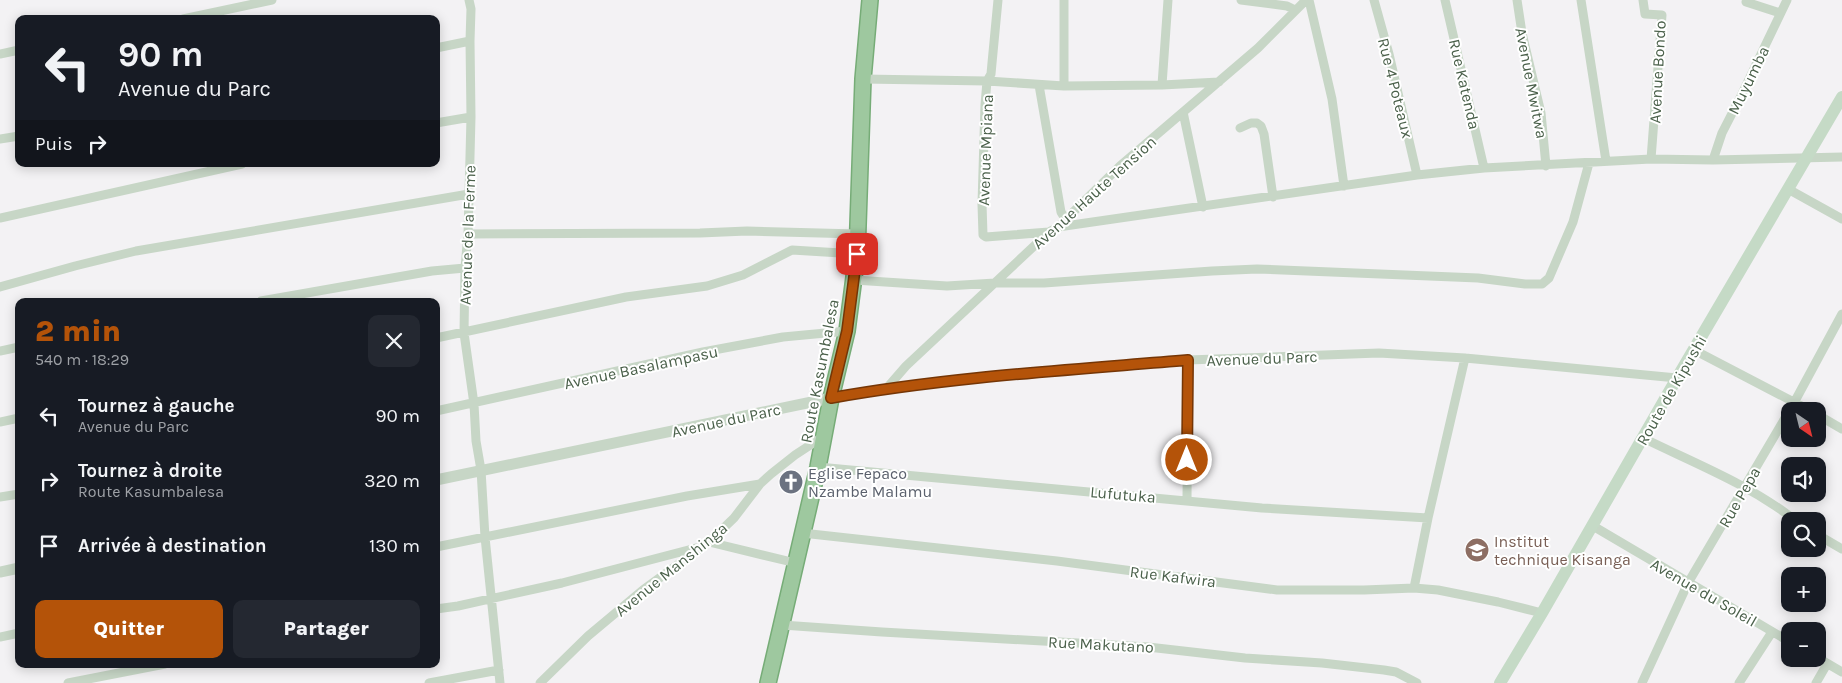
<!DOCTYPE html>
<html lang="fr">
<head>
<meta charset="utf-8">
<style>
	body { margin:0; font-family:Karla,sans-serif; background:#242831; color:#f1f3f6; height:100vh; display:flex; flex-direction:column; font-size:19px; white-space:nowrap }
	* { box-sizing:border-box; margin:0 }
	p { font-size:16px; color:#9ea1a6 }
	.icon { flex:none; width:28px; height:28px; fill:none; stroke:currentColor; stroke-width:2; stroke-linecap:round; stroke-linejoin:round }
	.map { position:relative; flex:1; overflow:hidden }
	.details { position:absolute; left:15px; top:298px; width:425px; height:370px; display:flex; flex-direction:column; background:#171b24; border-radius:10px; box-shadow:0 2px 12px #0003 }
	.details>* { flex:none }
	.banner { position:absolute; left:15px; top:15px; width:425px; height:152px; border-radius:10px; box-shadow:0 2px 12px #0003; background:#171b24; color:#f1f3f6; overflow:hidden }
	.needle { width:32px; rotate:145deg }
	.tools { position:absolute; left:1781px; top:402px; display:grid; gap:10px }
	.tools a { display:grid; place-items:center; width:45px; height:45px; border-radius:10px; background:#171b24; box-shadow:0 2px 12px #0003; font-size:25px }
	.pin { position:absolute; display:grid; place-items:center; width:42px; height:42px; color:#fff; margin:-21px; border-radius:10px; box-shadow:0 2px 8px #0006 }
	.me { position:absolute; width:55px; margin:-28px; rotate:0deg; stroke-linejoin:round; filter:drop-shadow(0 0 4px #0008) }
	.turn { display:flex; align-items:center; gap:18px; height:105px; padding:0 20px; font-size:22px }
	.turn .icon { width:65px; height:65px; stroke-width:2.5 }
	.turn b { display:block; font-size:35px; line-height:42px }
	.then { display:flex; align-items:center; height:48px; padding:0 20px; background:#0003; gap:10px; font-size:19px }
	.round { display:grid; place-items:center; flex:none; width:52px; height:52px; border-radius:10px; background:#242831 }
	.head { display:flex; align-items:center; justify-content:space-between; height:85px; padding:0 20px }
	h1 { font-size:30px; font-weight:800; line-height:38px; color:#b45309 }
	.cta { display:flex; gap:10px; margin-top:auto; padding:10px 20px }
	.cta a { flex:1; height:58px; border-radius:10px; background:#b45309; color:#fff; font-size:20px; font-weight:800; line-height:58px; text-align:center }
	.cta a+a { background:#242831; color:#f1f3f6 }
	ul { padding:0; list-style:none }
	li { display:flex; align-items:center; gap:15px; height:65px; padding:0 20px }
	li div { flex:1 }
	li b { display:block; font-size:19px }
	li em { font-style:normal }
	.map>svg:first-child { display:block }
</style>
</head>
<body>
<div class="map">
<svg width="1842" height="683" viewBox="0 0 1842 683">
	<rect width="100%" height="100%" fill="#f3f2f4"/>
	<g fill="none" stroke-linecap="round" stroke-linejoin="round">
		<defs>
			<path id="trunk" d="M 768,683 L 818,467 L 831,398 L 847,331 L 857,254 L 863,79 L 870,0"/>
		</defs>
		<use href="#trunk" stroke="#76ac77" stroke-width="18"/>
		<path stroke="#c7d6c6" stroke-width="9" d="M 469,0 L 471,9 L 470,41 L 471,117 L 468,234 L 465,268 L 464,333 L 474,404 L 476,441 L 481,470 L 485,537 L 500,683
			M 998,0 L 992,63 L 991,74 L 987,81 L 985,105 L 982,204 L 983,235 L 986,237 L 1049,232
			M 1064,0 L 1064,86
			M 1241,0 L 1287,6 L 1295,10
			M 1309,0 L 1332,99 L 1344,186
			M 1374,0 L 1389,54 L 1417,175
			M 1445,0 L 1484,168
			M 1517,0 L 1522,33 L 1541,113 L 1546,166
			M 1581,0 L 1606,161
			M 1643,0 L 1645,14 L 1662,15 L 1651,159
			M 1746,2 L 1780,13
			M 183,19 L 272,0
			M 436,48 L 470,41
			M 0,54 L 19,50
			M 863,79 L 987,81 L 1064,86 L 1162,85 L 1219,82
			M 1039,85 L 1061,212 L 1066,220
			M 1162,85 L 1168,0
			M 1183,112 L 1203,207
			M 436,123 L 471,117
			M 1240,128 L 1251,123 L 1257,123 L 1261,126 L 1264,134 L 1273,197
			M 0,139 L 19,136
			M 1713,160 L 1722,133 L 1741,96 L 1787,0
			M 1788,189 L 1842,219
			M 0,218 L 242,164
			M 1058,227 L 1417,175 L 1484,168 L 1651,159 L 1713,160 L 1842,157
			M 468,234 L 700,233 L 747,231 L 858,234
			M 854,280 L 947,286 L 995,283 L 1044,283 L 1212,271 L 1257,269 L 1478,278 L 1525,284 L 1542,284 L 1549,278 L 1573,222 L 1589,163
			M 0,287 L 75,266 L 136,251 L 469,194
			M 261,301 L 432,271 L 465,268
			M 436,338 L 626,297 L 707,286 L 743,275 L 792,250 L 857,254
			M 1694,350 L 1811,411
			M 0,351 L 19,347
			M 886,389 L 906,366 L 1049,232 L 1058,227 L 1120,166 L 1258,48 L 1306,0
			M 831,398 L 886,389 L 948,381 L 1188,360 L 1379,353 L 1465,358 L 1677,378
			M 436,411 L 703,352 L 783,337 L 847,331
			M 1818,415 L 1842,429
			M 0,422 L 19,418
			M 1643,438 C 1694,463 1751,485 1796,521
			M 818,467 L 1262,508 L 1428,518
			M 0,497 L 19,494
			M 1187,500 L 1188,360
			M 1593,526 L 1790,642
			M 802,533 L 1057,561 L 1277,590 L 1364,590 L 1414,588 L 1438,590 L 1498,602 L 1542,613
			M 1818,535 L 1842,549
			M 709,542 L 796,563
			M 436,547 L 687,496 L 760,484
			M 1414,588 L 1428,518 L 1465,358
			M 436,609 L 458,606 L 562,583 L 696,548
			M 782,625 L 882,632 L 1148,647 L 1245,658 L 1322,663 L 1384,670 L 1396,672 L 1417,683
			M 0,637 L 19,633
			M 1818,658 L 1842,672
			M 68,683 L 165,664
			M 429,683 L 499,670
			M 540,683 L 588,636 L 643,590 L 709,542 L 734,518 L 760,484 L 771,474 L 795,455 L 824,436
			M 1642,683 L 1688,583 L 1795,401 L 1842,314
			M 1739,683 L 1772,632
			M 1816,683 L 1827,664"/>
		<path stroke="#c7d6c6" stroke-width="11" d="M 436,480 L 831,398
			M 0,572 L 19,568"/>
		<path stroke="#c5dac6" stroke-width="12" d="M 1500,683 L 1542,613 L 1677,378 L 1842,97"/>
		<use href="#trunk" stroke="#9ec89f" stroke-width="15"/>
	</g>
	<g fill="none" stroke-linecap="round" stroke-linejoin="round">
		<defs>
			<path id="route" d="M 857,254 L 847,331 L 831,398 C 949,377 1069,370 1188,360 L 1187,460"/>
		</defs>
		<use href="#route" stroke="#753606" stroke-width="12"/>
		<use href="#route" stroke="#b45309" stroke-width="9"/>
	</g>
	<defs>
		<symbol id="church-disc" viewBox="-11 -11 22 22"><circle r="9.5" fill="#6b7280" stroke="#fff"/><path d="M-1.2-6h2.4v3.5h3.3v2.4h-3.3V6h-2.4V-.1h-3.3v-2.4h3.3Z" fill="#fff"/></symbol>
		<symbol id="school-disc" viewBox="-11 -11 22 22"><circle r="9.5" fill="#8d6e63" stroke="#fff"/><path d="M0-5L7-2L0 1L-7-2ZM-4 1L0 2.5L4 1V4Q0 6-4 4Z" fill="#fff"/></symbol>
	</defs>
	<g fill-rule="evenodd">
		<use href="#church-disc" x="777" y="468" width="28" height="28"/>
		<use href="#school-disc" x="1463" y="536" width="28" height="28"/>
	</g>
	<g text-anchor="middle" stroke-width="4" stroke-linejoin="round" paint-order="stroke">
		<g font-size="16" fill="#4a604a" stroke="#fff">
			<text transform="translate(1657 72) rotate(-87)" y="6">Avenue Bondo</text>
			<text transform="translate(1748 80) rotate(-64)" y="6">Muyumba</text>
			<text transform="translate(1532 83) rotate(79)" y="6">Avenue Mwitwa</text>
			<text transform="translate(1465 84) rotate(77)" y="6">Rue Katenda</text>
			<text transform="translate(1396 88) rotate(76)" y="6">Rue 4 Poteaux</text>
			<text transform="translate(985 150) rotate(-88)" y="6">Avenue Mpiana</text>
			<text transform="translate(1094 192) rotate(-42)" y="6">Avenue Haute Tension</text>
			<text transform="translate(467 235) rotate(-88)" y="6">Avenue de la Ferme</text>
			<text transform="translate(1262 358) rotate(-2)" y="6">Avenue du Parc</text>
			<text transform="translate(641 367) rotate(-12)" y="6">Avenue Basalampasu</text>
			<text transform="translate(819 371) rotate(-79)" y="6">Route Kasumbalesa</text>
			<text transform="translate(1671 390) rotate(-60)" y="6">Route de Kipushi</text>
			<text transform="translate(726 420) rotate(-12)" y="6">Avenue du Parc</text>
			<text transform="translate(1123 494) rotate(5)" y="6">Lufutuka</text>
			<text transform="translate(1739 497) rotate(-60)" y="6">Rue Pepa</text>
			<text transform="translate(671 569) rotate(-39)" y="6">Avenue Manshinga</text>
			<text transform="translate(1173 576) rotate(7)" y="6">Rue Kafwira</text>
			<text transform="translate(1704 592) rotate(30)" y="6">Avenue du Soleil</text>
			<text transform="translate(1101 644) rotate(3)" y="6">Rue Makutano</text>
		</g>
		<g font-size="16" fill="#5b616d" stroke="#fff" text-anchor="start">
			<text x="808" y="479">Eglise Fepaco<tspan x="808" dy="18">Nzambe Malamu</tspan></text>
		</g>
		<g font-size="16" fill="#785e54" stroke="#fff" text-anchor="start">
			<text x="1494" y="547">Institut<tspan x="1494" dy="18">technique Kisanga</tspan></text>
		</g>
	</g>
</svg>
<div class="tools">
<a><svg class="needle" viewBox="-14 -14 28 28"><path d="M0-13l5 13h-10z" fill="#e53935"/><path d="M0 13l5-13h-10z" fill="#9ea1a6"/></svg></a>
<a><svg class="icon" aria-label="sound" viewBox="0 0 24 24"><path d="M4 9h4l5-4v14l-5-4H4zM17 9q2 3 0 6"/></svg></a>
<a><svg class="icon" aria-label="search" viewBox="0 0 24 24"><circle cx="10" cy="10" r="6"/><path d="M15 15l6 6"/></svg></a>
<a>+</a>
<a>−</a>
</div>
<div class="pin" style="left:857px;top:254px;background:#d93025"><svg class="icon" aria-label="arrive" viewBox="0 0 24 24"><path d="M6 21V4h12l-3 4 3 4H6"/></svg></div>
<svg class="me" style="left:1187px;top:460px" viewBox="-20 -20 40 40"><circle r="17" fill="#b45309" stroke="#fff" stroke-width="3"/><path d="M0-11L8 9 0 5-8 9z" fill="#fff"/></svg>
<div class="banner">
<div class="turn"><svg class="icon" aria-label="left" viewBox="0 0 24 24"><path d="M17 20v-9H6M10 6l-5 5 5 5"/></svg><div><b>90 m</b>Avenue du Parc</div></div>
<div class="then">Puis<svg class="icon" aria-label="right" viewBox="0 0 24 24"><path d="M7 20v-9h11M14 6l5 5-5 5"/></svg></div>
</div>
<section class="details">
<div class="head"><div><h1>2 min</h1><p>540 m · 18:29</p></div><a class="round"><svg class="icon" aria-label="close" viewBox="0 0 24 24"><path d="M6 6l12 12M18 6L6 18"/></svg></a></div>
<ul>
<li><svg class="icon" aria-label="left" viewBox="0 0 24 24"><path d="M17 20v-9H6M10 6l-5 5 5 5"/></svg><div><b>Tournez à gauche</b><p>Avenue du Parc</p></div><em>90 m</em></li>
<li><svg class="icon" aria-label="right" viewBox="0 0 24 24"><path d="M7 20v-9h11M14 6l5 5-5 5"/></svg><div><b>Tournez à droite</b><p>Route Kasumbalesa</p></div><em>320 m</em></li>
<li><svg class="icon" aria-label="arrive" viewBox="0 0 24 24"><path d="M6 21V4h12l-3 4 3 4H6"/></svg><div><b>Arrivée à destination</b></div><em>130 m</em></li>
</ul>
<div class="cta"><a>Quitter</a><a>Partager</a></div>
</section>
</div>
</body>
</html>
